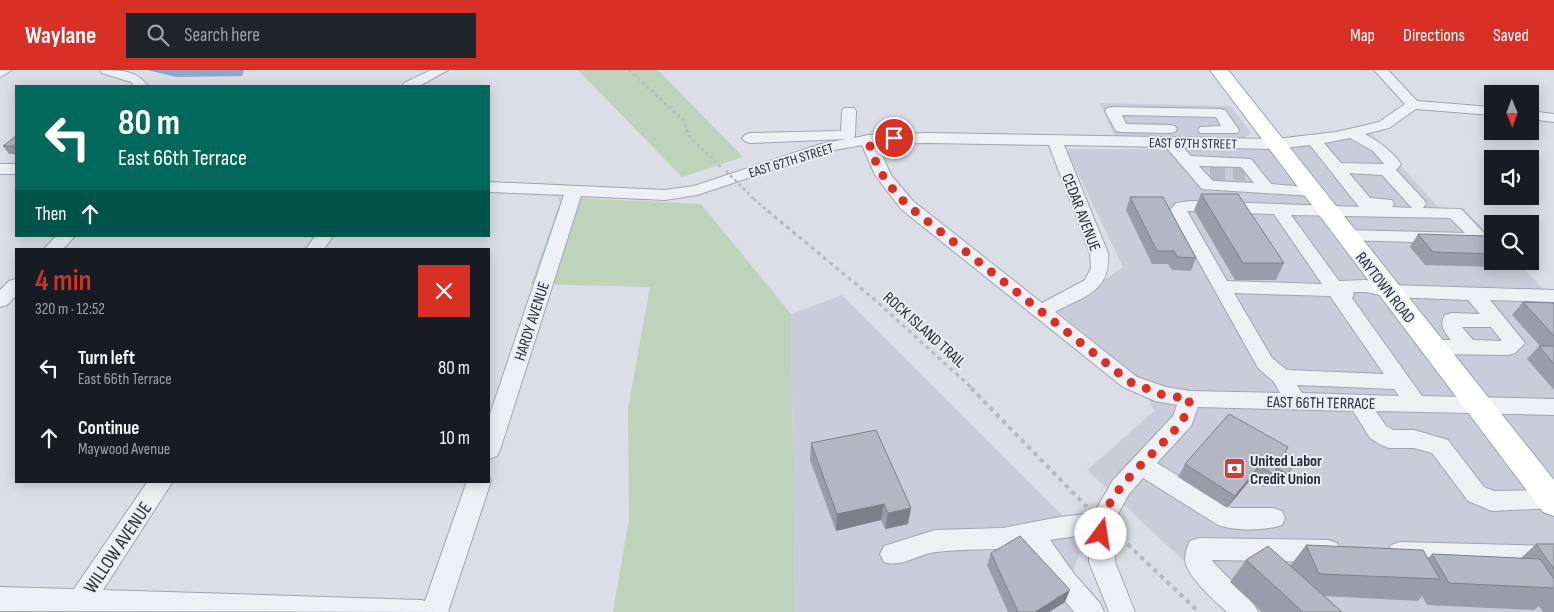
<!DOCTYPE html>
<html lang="en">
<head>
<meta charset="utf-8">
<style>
	body { margin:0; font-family:"Sofia Sans Condensed",sans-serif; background:#20242c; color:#f1f3f6; height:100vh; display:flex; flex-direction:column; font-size:19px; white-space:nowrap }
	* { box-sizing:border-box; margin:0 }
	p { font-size:16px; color:#9ea1a6 }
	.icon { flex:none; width:28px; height:28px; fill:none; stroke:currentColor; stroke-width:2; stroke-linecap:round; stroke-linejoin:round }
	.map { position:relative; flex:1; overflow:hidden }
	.panel { position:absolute; left:15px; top:178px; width:475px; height:235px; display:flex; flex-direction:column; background:#171b24; border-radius:0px; box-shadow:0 2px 12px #0003 }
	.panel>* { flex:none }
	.top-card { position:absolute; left:15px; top:15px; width:475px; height:152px; border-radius:0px; box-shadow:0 2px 12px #0003; background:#00695c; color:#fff; overflow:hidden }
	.needle { width:32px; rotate:179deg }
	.fabs { position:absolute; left:1484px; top:15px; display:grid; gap:10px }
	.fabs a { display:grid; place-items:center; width:55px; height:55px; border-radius:0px; background:#171b24; box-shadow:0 2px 12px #0003; font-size:25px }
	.pin { position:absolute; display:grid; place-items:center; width:42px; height:42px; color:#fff; margin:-21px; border:2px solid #fff; border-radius:50%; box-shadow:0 1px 5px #0007 }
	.me { position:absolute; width:55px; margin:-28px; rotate:14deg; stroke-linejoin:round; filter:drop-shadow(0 0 4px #0008) }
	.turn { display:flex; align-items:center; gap:18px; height:105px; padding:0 20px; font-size:22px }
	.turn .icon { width:65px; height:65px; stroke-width:2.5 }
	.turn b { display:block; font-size:35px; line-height:42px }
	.then { display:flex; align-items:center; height:48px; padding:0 20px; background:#0003; gap:10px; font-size:19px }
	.round { display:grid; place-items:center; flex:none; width:52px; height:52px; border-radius:0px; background:#20242c }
	.head { display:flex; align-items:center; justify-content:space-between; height:85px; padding:0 20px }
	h1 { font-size:30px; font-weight:600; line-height:38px; color:#d93025 }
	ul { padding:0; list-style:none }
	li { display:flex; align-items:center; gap:15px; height:70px; padding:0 20px }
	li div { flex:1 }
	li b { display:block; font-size:19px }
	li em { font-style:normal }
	header { display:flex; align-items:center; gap:30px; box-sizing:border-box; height:70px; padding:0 25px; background:#d93025; color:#fff }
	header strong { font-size:24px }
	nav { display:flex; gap:28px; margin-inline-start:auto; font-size:18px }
	.search { width:350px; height:45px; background:#20242c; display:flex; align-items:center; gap:12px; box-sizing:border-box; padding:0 18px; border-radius:0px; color:#9ea1a6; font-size:19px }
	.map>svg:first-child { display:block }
</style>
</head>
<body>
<header>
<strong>Waylane</strong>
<div class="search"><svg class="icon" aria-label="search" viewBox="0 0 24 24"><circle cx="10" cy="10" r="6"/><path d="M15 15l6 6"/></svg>Search here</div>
<nav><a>Map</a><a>Directions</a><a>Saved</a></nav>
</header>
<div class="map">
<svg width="1554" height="542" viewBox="0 0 1554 542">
	<rect width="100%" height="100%" fill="#dcdee7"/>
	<path fill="#cacdd9" d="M 1100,33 L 1231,36 L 1251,63 L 1243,69 L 1116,69 Z
		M 1372,64 L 1439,138 L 1463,138 L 1492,168 L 1492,191 L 1516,191 L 1554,230 L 1554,542 L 1238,542 L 1087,400 L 1154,341 L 1141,311 L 1058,242 L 1123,197 L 1067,81 L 1068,79 L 1253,79 L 1300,76 Z
		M 842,225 L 1085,468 L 1066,521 L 1087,542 L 795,542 L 791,244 Z"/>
	<path fill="#bed2bc" d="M 578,0 L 658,0 L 743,87 L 682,107 Z
		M 558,127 L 701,134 L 791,244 L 795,542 L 613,542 L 629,449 L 628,339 L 650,217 L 531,214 L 560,133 Z"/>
	<path fill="#94a5ca" d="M 147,0 L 244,0 L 242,6 L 176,7 Z"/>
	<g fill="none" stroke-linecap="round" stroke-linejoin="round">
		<path stroke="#b7bac5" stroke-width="15" stroke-dasharray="15 8" stroke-linecap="butt" d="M 1210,103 L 1245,103"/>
		<defs>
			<path id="minor" d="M 0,0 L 12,0 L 0,7 Z
				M 100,0 C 120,0 136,0 148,16 L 134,16 L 131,12 L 102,3 Z
				M 431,0 L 448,0 L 419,16 L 402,16 L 404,13 Z
				M 1374,0 L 1388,0 L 1417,31 L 1492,37 L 1492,45 L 1416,39 L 1389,58 L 1365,64 C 1379,72 1391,80 1401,94 L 1396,100 L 1424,130 L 1426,134 L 1423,138 L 1461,139 L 1490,169 L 1487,173 L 1481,174 L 1346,170 L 1340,169 L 1337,165 L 1340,161 L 1346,160 L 1465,163 L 1450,148 L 1291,145 L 1339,211 L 1366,210 L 1390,215 L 1554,220 L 1554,232 L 1490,230 L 1525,273 L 1515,283 L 1508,285 L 1433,284 L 1426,282 L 1423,277 L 1426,272 L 1433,270 L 1451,270 C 1444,262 1439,255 1445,245 L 1452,243 L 1480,244 L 1468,230 L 1390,227 L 1366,222 L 1353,222 L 1354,224 L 1352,228 L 1422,326 L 1554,329 L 1554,345 L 1376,341 L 1386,356 L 1393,360 L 1414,360 L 1448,370 L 1484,417 L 1494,421 L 1554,420 L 1554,438 L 1492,441 L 1468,431 L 1432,383 L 1414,378 L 1389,378 L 1381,375 L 1370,368 L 1353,341 L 1198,337 L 1191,356 L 1157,393 L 1231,438 L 1273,438 L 1282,441 L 1285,448 L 1282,455 C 1264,461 1236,461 1218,455 L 1143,408 L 1129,424 L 1113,453 L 1115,492 L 1135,542 L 1109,542 L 1089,492 L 1089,464 L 1050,470 L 1075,505 L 1100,533 L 1104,542 L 1074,542 L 1057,521 L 1026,476 C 996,481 966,478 936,482 C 918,484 902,498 884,492 L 880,484 L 884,476 L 935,460 L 1002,458 L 1060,447 L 1094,443 L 1113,410 L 1173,346 L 1177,335 L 1155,331 L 1123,317 L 901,139 L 875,105 L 862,75 L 829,81 L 697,125 L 665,130 L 581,126 L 500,380 L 497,386 L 489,389 L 489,347 L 564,125 L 489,122 L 489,112 L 665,120 L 694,116 L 821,74 L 846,69 L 750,73 L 745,71 L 742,68 L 745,65 L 750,63 L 841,61 L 842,41 L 844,38 L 854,38 L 856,41 L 855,65 L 854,68 L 868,65 L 927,63 L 1276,69 L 1336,62 L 1379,52 L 1405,34 ZM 1350,68 L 1373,81 L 1384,94 L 1341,93 L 1324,73 ZM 927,73 L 1049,75 L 1090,183 L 1091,198 L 1085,210 L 1042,233 L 913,131 L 891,105 L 877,74 ZM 1064,75 L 1166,77 L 1202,119 L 1312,126 L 1318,124 L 1320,121 L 1318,118 L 1271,114 L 1251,89 L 1191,86 L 1183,77 L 1276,79 L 1310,75 L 1359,137 L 1362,137 L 1190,131 L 1176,133 L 1170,140 L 1258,298 L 1274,312 L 1280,323 L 1190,321 L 1166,317 L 1137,307 L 1055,242 C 1084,226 1111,222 1108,183 ZM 1199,96 L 1241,97 L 1254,113 L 1213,111 ZM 1349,103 L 1382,105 L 1412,138 L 1392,137 L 1394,134 L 1392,130 L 1370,128 ZM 1187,141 L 1274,144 L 1322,214 L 1227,211 ZM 1234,223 L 1330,226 L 1384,304 L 1287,300 L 1272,288 ZM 1462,257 L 1491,257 L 1502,271 L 1473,270 ZM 1297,315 L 1394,319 L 1399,326 L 1302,323 Z
				M 1112,37 L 1220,39 L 1225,40 L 1239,60 L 1237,63 L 1200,63 L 1198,60 L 1200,57 L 1221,56 L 1216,47 L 1122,45 L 1126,54 L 1170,55 L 1175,56 L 1177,59 L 1175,62 L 1170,63 L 1121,62 L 1116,61 L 1105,41 L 1107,38 Z
				M 1530,41 L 1554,44 L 1554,52 L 1530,49 Z
				M 0,94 L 16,94 L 16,104 L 0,104 Z
				M 56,166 L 75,166 L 63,179 L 44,179 Z
				M 315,166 L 333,166 L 324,179 L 306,179 Z
				M 16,209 L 16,226 L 7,235 L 0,237 L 0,220 L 9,211 Z
				M 489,407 L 491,411 L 448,542 L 0,541 L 0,517 L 74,519 L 148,411 L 173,411 L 103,520 L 421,530 L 425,531 L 467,411 L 489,411 Z
				M 1199,468 L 1328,470 L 1337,473 L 1341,481 L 1337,489 L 1328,492 L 1212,490 C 1225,508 1250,523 1258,542 L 1227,542 C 1215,531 1187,507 1185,490 C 1185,483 1187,477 1190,471 Z
				M 1400,472 L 1554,476 L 1554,498 L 1400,494 L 1391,491 L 1387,483 L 1391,475 Z"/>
			<path id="major" d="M 1210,0 L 1228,0 L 1554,410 L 1554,446 L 1543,442 Z"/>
		</defs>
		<use href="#minor" stroke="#a1a4b1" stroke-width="2"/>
		<use href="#major" stroke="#9aa0b4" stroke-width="2"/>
		<path stroke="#b6b9c2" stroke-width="2.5" stroke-dasharray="3 3" stroke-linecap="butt" d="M 629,0 L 683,50 L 689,66 L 723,99
			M 754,129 L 769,142"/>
		<path stroke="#b6b9c2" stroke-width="3" stroke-dasharray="4 4" stroke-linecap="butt" d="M 768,141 L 875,230 L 973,319"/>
		<path stroke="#b6b9c2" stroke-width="4" stroke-dasharray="4.5 4.5" stroke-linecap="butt" d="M 971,318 L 1087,437
			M 1121,468 L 1199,542"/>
		<use href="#minor" fill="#eff0f5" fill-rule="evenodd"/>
		<use href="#major" fill="#fff" fill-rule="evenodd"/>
		<path stroke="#b6b9c2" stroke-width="2.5" stroke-dasharray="3 3" stroke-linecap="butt" d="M 726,101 L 754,129"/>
	</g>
	<path fill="#9a9da9" d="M 16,66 L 16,84 L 9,84 L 3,76 Z
		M 1201,124 L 1284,193 L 1276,210 L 1235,210 L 1194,140 Z
		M 1130,127 L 1196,188 L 1191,201 L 1172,200 L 1168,194 L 1152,194 L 1126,140 Z
		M 1418,164 L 1492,171 L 1492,191 L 1499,191 L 1495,197 L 1425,195 L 1410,177 Z
		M 1523,232 L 1554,233 L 1554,320 L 1527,289 L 1539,276 L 1540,276 L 1512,245 Z
		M 811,373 L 911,438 L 908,454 L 885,459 L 881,450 L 836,461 L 810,390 Z
		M 1285,382 L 1298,390 L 1278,417 L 1269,411 L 1264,417 L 1251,409 L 1227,438 L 1178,407 L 1185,394 Z
		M 1536,474 L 1554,474 L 1554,542 L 1543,542 L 1539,536 L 1534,540 L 1427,535 L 1422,526 L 1418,531 L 1324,526 L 1342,542 L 1262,542 L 1230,512 L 1246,490 L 1290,496 L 1306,475 L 1428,488 L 1432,484 L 1521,488 Z
		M 991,483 L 1065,532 L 1049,542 L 1008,542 L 987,495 Z"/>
	<path fill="#7d8089" d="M 1259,396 L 1251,409 L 1227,438 L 1235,426 Z
		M 884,434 L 881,450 L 836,461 L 837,444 Z
		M 911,438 L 908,454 L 885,459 L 888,443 Z
		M 1070,520 L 1065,532 L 1049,542 L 1035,542 Z"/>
	<path fill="#b3b7c4" stroke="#7d8089" d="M 16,66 L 16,76 L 3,76 Z
		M 1201,124 L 1238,124 L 1284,193 L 1243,193 Z
		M 1130,127 L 1163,127 L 1196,188 L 1177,187 L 1174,181 L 1157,181 Z
		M 1418,164 L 1488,166 L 1492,171 L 1492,184 L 1433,182 Z
		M 1523,232 L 1554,233 L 1554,266 Z
		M 1539,276 L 1554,276 L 1554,294 Z
		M 1229,344 L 1288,377 L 1285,382 L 1298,390 L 1287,404 L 1277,398 L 1273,404 L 1259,396 L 1235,426 L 1185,394 Z
		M 876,360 L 911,438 L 888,443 L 884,434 L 837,444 L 811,373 Z
		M 1020,466 L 1070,520 L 1035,542 L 1018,542 L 991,483 Z
		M 1536,474 L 1554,474 L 1554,499 Z
		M 1306,475 L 1423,480 L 1440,509 L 1319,504 Z
		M 1268,476 L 1342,542 L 1303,542 L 1246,490 Z
		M 1432,484 L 1540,489 L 1554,509 L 1554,518 L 1449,513 Z"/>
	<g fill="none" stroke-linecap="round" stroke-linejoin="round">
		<path stroke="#d93025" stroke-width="9" stroke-dasharray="0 16.2" d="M 894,68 L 868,70 C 878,102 884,110 907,135 L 1130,312 L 1163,325 L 1190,329 C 1188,336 1186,345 1182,351 C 1159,383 1100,422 1101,464"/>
	</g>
	<defs>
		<symbol id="bank-square" viewBox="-11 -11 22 22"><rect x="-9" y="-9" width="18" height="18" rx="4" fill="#d63937" stroke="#ebeef5"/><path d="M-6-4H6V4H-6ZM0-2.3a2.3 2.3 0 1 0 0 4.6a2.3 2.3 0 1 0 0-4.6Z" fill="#fff"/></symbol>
	</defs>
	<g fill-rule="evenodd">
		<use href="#bank-square" x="1222" y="386" width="25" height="25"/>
	</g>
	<g text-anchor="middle" stroke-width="4" stroke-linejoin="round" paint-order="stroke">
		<g font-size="14" fill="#252a3e" stroke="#ebeef5">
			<text transform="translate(1193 73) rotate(1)" y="5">EAST 67TH STREET</text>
			<text transform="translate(791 90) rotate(-17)" y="5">EAST 67TH STREET</text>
		</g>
		<g font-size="16" fill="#252a3e" stroke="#ebeef5">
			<text transform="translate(1082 142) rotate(69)" y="6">CEDAR AVENUE</text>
			<text transform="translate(1386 217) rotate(52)" y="6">RAYTOWN ROAD</text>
			<text transform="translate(531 251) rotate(-72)" y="6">HARDY AVENUE</text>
			<text transform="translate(925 259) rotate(42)" y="6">ROCK ISLAND TRAIL</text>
			<text transform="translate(1321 332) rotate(1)" y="6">EAST 66TH TERRACE</text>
		</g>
		<g font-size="16" font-weight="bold" fill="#252a3e" stroke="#ebeef5" text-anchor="start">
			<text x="1250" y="396">United Labor<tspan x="1250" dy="18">Credit Union</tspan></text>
		</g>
		<g font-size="19" fill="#252a3e" stroke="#ebeef5">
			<text transform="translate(117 477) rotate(-56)" y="7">WILLOW AVENUE</text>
		</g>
	</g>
</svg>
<div class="fabs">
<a><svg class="needle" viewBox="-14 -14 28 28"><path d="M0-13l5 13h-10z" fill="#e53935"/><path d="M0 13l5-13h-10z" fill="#9ea1a6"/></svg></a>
<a><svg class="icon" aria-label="sound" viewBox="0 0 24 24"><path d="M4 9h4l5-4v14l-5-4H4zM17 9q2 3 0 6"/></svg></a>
<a><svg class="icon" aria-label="search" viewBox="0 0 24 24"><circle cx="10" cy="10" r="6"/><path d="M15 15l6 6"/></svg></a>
</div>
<div class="pin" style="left:894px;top:68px;background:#d93025"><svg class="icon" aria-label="arrive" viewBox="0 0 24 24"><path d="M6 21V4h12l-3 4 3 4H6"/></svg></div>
<svg class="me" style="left:1101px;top:464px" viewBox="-20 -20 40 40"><circle r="19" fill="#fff"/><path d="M0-13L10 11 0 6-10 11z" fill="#d93025"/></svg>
<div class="top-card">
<div class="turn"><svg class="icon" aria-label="left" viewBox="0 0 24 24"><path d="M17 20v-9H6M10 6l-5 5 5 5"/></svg><div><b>80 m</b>East 66th Terrace</div></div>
<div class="then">Then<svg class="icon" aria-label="ahead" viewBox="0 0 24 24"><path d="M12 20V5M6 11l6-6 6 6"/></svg></div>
</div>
<section class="panel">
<div class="head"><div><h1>4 min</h1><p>320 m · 12:52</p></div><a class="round" style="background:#d93025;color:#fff"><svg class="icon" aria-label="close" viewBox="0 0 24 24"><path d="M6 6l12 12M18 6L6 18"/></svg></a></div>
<ul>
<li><svg class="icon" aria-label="left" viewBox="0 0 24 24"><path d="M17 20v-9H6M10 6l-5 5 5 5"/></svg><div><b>Turn left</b><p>East 66th Terrace</p></div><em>80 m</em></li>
<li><svg class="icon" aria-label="ahead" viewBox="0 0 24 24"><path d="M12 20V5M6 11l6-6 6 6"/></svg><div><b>Continue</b><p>Maywood Avenue</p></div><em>10 m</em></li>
</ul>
</section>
</div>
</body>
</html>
